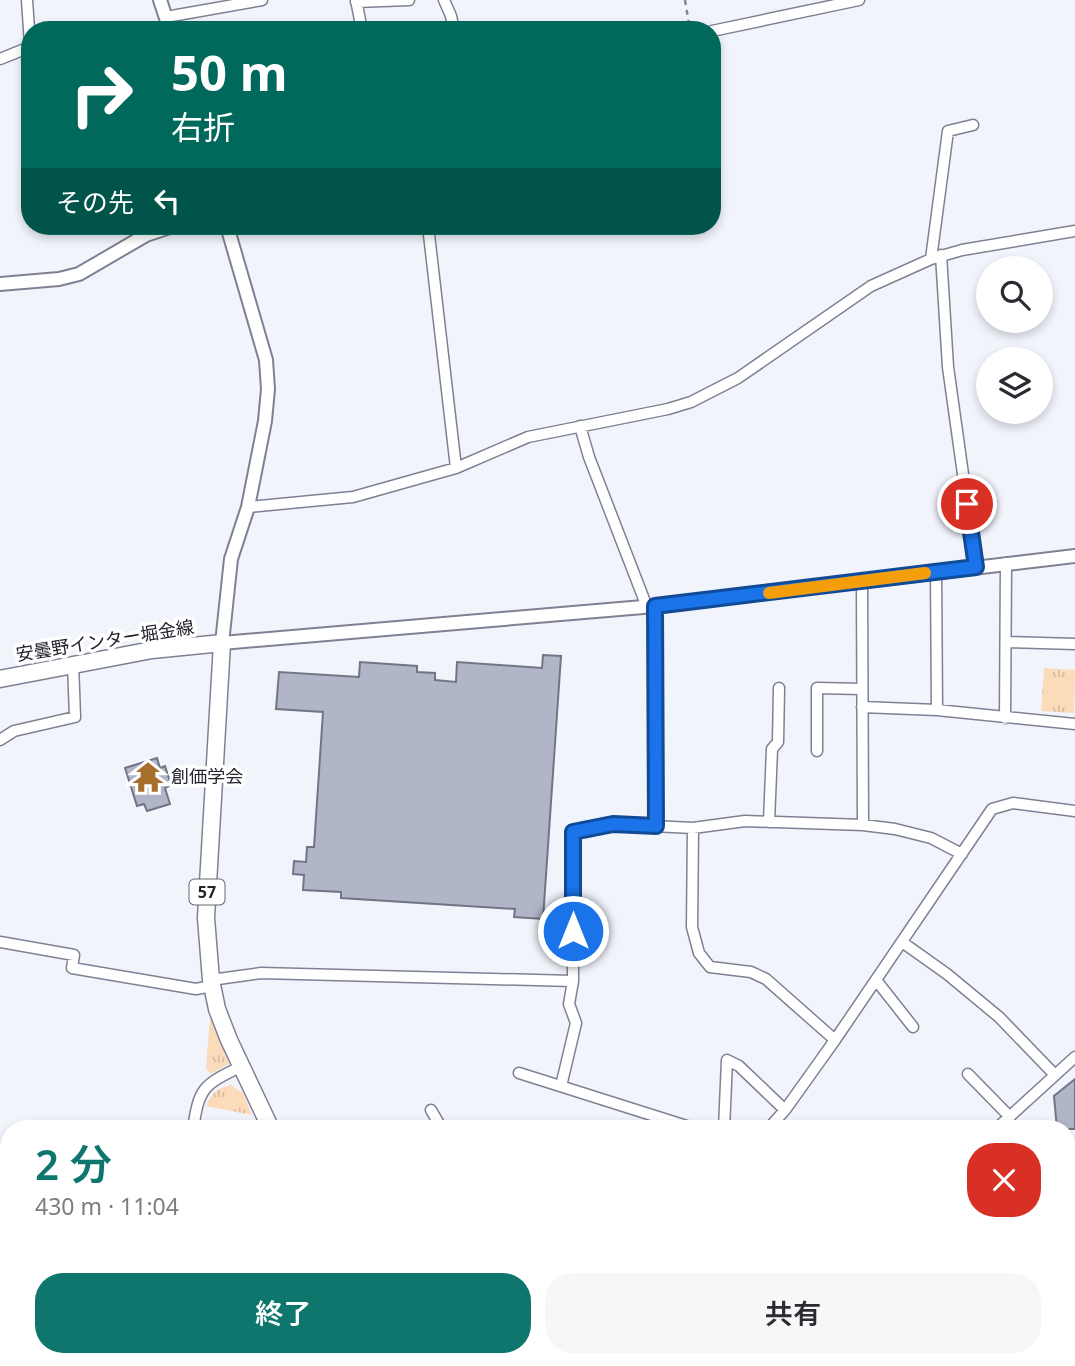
<!DOCTYPE html>
<html lang="ja">
<head>
<meta charset="utf-8">
<style>
	body { margin:0; font-family:"Noto Sans","Noto Sans JP",sans-serif; background:#f7f7f7; color:#2b2b33; height:100vh; display:flex; flex-direction:column; font-size:26px; white-space:nowrap }
	* { box-sizing:border-box; margin:0 }
	p { font-size:23px; color:#7c7c81 }
	.icon { flex:none; width:38px; height:38px; fill:none; stroke:currentColor; stroke-width:2; stroke-linecap:round; stroke-linejoin:round }
	.map { position:relative; flex:1; overflow:hidden }
	.details { position:absolute; left:0px; top:1120px; width:1076px; height:247px; display:flex; flex-direction:column; background:#fff; border-radius:28px 28px 0 0; box-shadow:0 4px 10px #0003 }
	.details>* { flex:none }
	.banner { position:absolute; left:21px; top:21px; width:700px; height:214px; border-radius:28px; box-shadow:0 4px 10px #0003; background:#00695c; color:#fff; overflow:hidden }
	.tools { position:absolute; left:976px; top:256px; display:grid; gap:14px }
	.tools a { display:grid; place-items:center; width:77px; height:77px; border-radius:50%; background:#fff; box-shadow:0 4px 10px #0003; font-size:35px }
	.pin { position:absolute; display:grid; place-items:center; width:60px; height:60px; color:#fff; margin:-30px; border:4px solid #fff; border-radius:50%; box-shadow:0 2px 7px #0007 }
	.me { position:absolute; width:77px; margin:-38px; rotate:0deg; stroke-linejoin:round; filter:drop-shadow(0 0 5px #0008) }
	.turn { display:flex; align-items:center; gap:24px; height:147px; padding:0 35px; font-size:32px }
	.turn .icon { width:91px; height:91px; stroke-width:2.5 }
	.turn b { display:block; font-size:49px; line-height:60px }
	.then { display:flex; align-items:center; height:66px; padding:0 35px; background:#0003; gap:14px; font-size:26px }
	.round { display:grid; place-items:center; flex:none; width:74px; height:74px; border-radius:28px; background:#f7f7f7 }
	.headline { display:flex; align-items:center; justify-content:space-between; height:119px; padding:0 35px }
	h1 { font-size:42px; font-weight:600; line-height:52px; color:#0f766e }
	.button { display:flex; gap:14px; margin-top:auto; padding:14px 35px }
	.button a { flex:1; height:80px; border-radius:28px; background:#0f766e; color:#fff; font-size:28px; font-weight:600; line-height:80px; text-align:center }
	.button a+a { background:#f7f7f7; color:#2b2b33 }
	.map>svg:first-child { display:block }
</style>
</head>
<body>
<div class="map">
<svg width="1075" height="1366" viewBox="0 0 1075 1366">
	<defs>
		<pattern id="grass-tufts" width="24" height="20" patternUnits="userSpaceOnUse" patternTransform="scale(1.75)"><rect width="24" height="20" fill="#fcdbba"/><path d="M3 7l-1-3M5 7V3M7 7l1-3M15 17l-1-3M17 17v-4M19 17l1-3" fill="none" stroke="#d8bca0"/></pattern>
	</defs>
	<rect width="100%" height="100%" fill="#f2f4fc"/>
	<path fill="url(#grass-tufts)" d="M 1044,668 L 1075,670 L 1074,713 L 1041,711 Z
		M 210,1017 L 229,1064 L 210,1074 L 206,1068 Z
		M 231,1085 L 243,1093 L 252,1115 L 206,1106 C 211,1094 218,1087 231,1085 Z
		M 1075,1180 L 1075,1366 L 1031,1366 L 1021,1358 L 1068,1358 L 1068,1192 Z"/>
	<path fill="#b1b5c8" stroke="#717586" stroke-width="2" d="M 543,655 L 561,656 L 543,919 L 514,917 L 515,909 L 341,898 L 341,892 L 303,890 L 304,875 L 293,874 L 294,861 L 306,862 L 307,847 L 314,847 L 323,712 L 276,709 L 279,672 L 359,677 L 360,662 L 417,666 L 417,672 L 435,673 L 435,680 L 456,682 L 457,662 L 542,668 Z
		M 157,758 L 160,768 L 165,766 L 171,785 L 165,788 L 170,804 L 147,811 L 144,804 L 137,806 L 125,768 Z
		M 1075,1079 L 1075,1129 L 1057,1129 L 1054,1096 Z"/>
	<g fill="none" stroke-linecap="round" stroke-linejoin="round">
		<defs>
			<path id="minor" d="M 27,0 L 30,44
				M 356,0 L 362,30
				M 444,0 L 451,16 L 454,30
				M 356,2 L 409,0
				M 166,17 L 262,0
				M 712,31 L 859,0
				M 0,59 L 30,47
				M 428,226 L 456,468
				M 941,255 L 948,367 L 976,567
				M 931,259 L 948,131 L 973,125
				M 580,426 L 589,457 L 647,607
				M 248,507 L 353,497 L 456,468 L 528,437 L 668,409 L 691,402 L 738,378 L 871,286 L 931,259 L 962,250 L 1075,231
				M 936,571 L 937,710
				M 862,582 L 863,825
				M 655,606 L 656,826
				M 1006,642 L 1075,644
				M 862,707 L 937,710 L 1075,724
				M 1005,718 L 1006,563
				M 0,740 L 14,731 L 75,717 L 73,663
				M 817,751 L 817,688 L 862,689
				M 769,822 L 772,749 L 778,742 L 779,688
				M 693,828 L 692,927 L 699,953 L 710,967 L 751,972 L 766,979 L 835,1040
				M 0,942 L 74,955 L 72,968 L 196,989 L 212,986
				M 902,942 L 947,974 L 999,1017 L 1055,1075
				M 211,980 L 261,973 L 573,981 L 573,832 L 613,824 L 693,828 L 745,821 L 863,825 L 895,829 L 931,838 L 962,854
				M 876,980 L 913,1027
				M 519,1073 L 696,1129
				M 968,1074 L 1010,1117
				M 561,1086 L 576,1023 L 569,1004 L 573,981
				M 431,1110 L 442,1129
				M 193,1129 C 199,1088 203,1085 240,1067
				M 724,1129 L 727,1060 L 739,1066 L 785,1110
				M 768,1129 L 785,1110 L 835,1040 L 992,809 L 1013,803 L 1075,811
				M 996,1129 L 1075,1057
				M 0,1230 L 9,1234
				M 521,1358 L 529,1366
				M 635,1358 L 638,1366
				M 675,1358 L 677,1366
				M 1007,1358 L 1017,1366
				M 141,1366 L 143,1358
				M 453,1366 L 464,1358
				M 706,1366 L 715,1358
				M 906,1366 L 912,1358"/>
			<path id="tertiary" d="M 160,0 L 170,30
				M 227,226 L 266,360 L 268,389 L 265,421 L 248,507 L 231,559 L 222,643 L 655,606 L 1075,556
				M 0,284 L 59,279 L 79,274 L 146,235 L 173,226
				M 0,1346 L 9,1349
				M 37,1358 L 63,1366"/>
			<path id="primary" d="M 0,679 L 152,650 L 222,643 L 206,918 L 211,980 L 217,1009 L 229,1040 L 271,1129
				M 371,1358 L 372,1366"/>
		</defs>
		<use href="#minor" stroke="#7e8193" stroke-width="13"/>
		<use href="#tertiary" stroke="#7e8193" stroke-width="16"/>
		<use href="#primary" stroke="#7e8193" stroke-width="19"/>
		<path stroke="#868890" stroke-width="2.5" stroke-dasharray="5 5" stroke-linecap="butt" d="M 685,0 L 690,30
			M 1068,1226 L 1075,1235
			M 1068,1300 L 1075,1304
			M 1068,1349 L 1075,1346"/>
		<use href="#minor" stroke="#fff" stroke-width="10"/>
		<use href="#tertiary" stroke="#fff" stroke-width="12"/>
		<use href="#primary" stroke="#fff" stroke-width="16"/>
	</g>
	<g fill="none" stroke-linecap="round" stroke-linejoin="round">
		<defs>
			<path id="route" d="M 573,931 L 573,832 L 613,824 L 656,826 L 655,606 L 976,567 L 967,504"/>
		</defs>
		<use href="#route" stroke="#114b97" stroke-width="18"/>
		<use href="#route" stroke="#1a73e8" stroke-width="12"/>
		<path stroke="#f59e0b" stroke-width="12" d="M 769,593 L 925,573"/>
	</g>
	<defs>
		<symbol id="temple-bare" viewBox="-9 -9 18 18"><path d="M0-6L5-2H3V0L6.5 2.5H4V6H1.5V3h-3V6H-4V2.5H-6.5L-3 0V-2H-5Z" fill="#a76f2c" stroke="#fff" stroke-width="2.5" paint-order="stroke"/></symbol>
	</defs>
	<g fill-rule="evenodd">
		<use href="#temple-bare" x="126" y="755" width="44" height="44"/>
	</g>
	<g text-anchor="middle" stroke-width="7" stroke-linejoin="round" paint-order="stroke">
		<rect fill="#fff" stroke="#64666b" stroke-width="2" x="189.5" y="879.5" width="35" height="25" rx="5"/>
		<g font-size="16" font-weight="bold" fill="#22242b">
			<text x="207" y="898">57</text>
		</g>
		<g font-size="18" fill="#22242b" stroke="#fff">
			<text transform="translate(105 641) rotate(-9)" y="6">安曇野インター堀金線</text>
		</g>
		<g font-size="18" fill="#22242b" stroke="#fff" text-anchor="start">
			<text x="171" y="783">創価学会</text>
		</g>
	</g>
</svg>
<div class="tools">
<a><svg class="icon" aria-label="search" viewBox="0 0 24 24"><circle cx="10" cy="10" r="6"/><path d="M15 15l6 6"/></svg></a>
<a><svg class="icon" aria-label="layers" viewBox="0 0 24 24"><path d="M12 4l9 5-9 5-9-5zM3 14l9 5 9-5"/></svg></a>
</div>
<div class="pin" style="left:967px;top:504px;background:#d93025"><svg class="icon" aria-label="arrive" viewBox="0 0 24 24"><path d="M6 21V4h12l-3 4 3 4H6"/></svg></div>
<svg class="me" style="left:573px;top:931px" viewBox="-20 -20 40 40"><circle r="17" fill="#1a73e8" stroke="#fff" stroke-width="3"/><path d="M0-11L8 9 0 5-8 9z" fill="#fff"/></svg>
<div class="banner">
<div class="turn"><svg class="icon" aria-label="right" viewBox="0 0 24 24"><path d="M7 20v-9h11M14 6l5 5-5 5"/></svg><div><b>50 m</b>右折</div></div>
<div class="then">その先<svg class="icon" aria-label="left" viewBox="0 0 24 24"><path d="M17 20v-9H6M10 6l-5 5 5 5"/></svg></div>
</div>
<section class="details">
<div class="headline"><div><h1>2 分</h1><p>430 m · 11:04</p></div><a class="round" style="background:#d93025;color:#fff"><svg class="icon" aria-label="close" viewBox="0 0 24 24"><path d="M6 6l12 12M18 6L6 18"/></svg></a></div>
<div class="button"><a>終了</a><a>共有</a></div>
</section>
</div>
</body>
</html>
